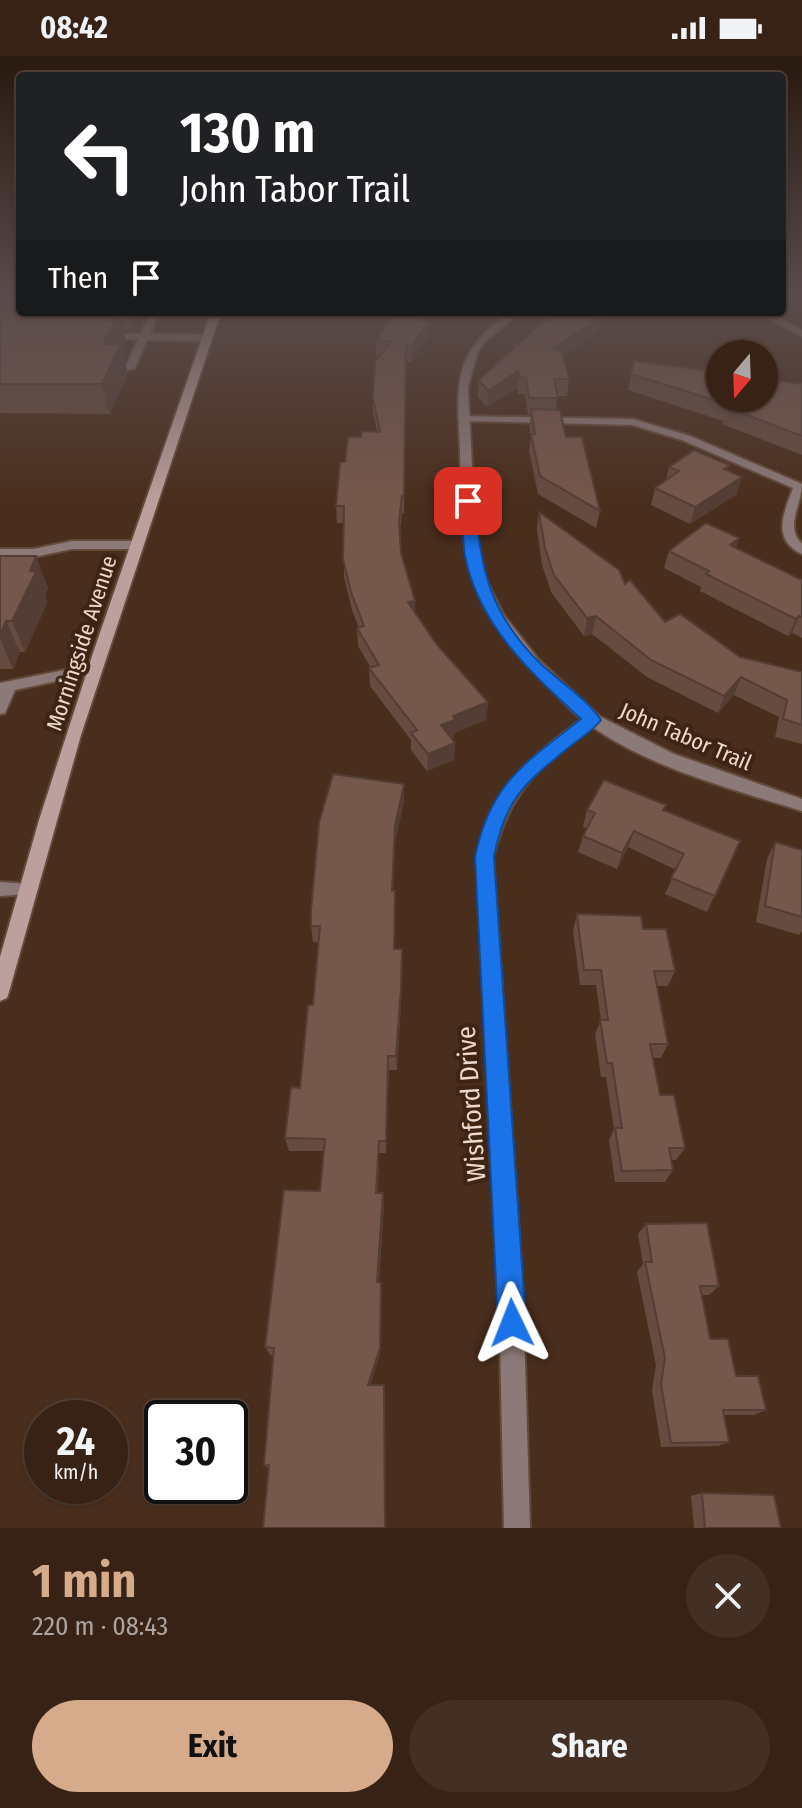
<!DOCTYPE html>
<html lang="en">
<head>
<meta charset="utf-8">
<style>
	body { margin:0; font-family:"Fira Sans Condensed",sans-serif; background:#432f23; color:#f1f3f6; height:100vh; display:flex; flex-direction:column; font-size:30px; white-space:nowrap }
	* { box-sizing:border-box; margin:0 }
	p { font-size:26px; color:#aba4a1 }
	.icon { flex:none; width:44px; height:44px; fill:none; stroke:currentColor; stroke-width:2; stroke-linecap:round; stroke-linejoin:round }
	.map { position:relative; height:1472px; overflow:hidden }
	.sheet { display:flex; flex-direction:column; background:#382216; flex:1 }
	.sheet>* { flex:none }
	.banner { position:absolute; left:16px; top:16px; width:770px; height:244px; border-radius:8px; box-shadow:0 2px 6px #0004,0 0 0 2px #523f35; background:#202124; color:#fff; overflow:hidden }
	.needle { width:52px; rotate:199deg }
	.tools { position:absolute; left:706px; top:284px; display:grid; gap:16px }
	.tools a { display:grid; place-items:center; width:72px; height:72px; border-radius:50%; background:#382216; box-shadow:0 2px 6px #0004,0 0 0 2px #523f35; font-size:40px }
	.speed { position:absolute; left:24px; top:1344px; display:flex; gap:16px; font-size:40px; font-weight:700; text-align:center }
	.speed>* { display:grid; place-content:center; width:104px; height:104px; border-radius:50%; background:#382216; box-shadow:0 2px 6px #0004,0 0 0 2px #523f35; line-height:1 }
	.speed small { font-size:20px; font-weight:400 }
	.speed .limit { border:4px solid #111; border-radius:12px; background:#fff; color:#111 }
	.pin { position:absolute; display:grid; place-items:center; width:68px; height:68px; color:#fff; margin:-34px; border-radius:16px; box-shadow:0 4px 12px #0006 }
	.me { position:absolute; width:88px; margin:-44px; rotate:358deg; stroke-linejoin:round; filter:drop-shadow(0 0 6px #0008) }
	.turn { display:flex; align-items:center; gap:28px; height:168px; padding:0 32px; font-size:36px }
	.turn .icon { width:104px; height:104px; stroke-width:2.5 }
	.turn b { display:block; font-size:56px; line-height:68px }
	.then { display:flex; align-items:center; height:76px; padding:0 32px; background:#0003; gap:16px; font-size:30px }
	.round { display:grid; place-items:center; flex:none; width:84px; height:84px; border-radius:42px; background:#432f23 }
	.summary { display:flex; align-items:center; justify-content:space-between; height:136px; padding:0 32px }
	h1 { font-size:48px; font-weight:700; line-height:60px; color:#d6ab8b }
	.cta { display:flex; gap:16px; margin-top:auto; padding:16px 32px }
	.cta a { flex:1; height:92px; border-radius:48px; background:#d6ab8b; color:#111; font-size:32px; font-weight:700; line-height:92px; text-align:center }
	.cta a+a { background:#432f23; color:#f1f3f6 }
	.status { display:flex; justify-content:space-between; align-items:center; height:56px; padding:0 40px; background:#382216; direction:ltr }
	.status svg { height:22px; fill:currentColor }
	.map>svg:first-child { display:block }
</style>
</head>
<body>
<div class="status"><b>08:42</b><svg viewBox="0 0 49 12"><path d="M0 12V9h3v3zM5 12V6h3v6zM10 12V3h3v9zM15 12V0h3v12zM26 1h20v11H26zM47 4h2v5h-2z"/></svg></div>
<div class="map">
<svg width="802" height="1472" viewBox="0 0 802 1472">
	<rect width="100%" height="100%" fill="#4a2e1d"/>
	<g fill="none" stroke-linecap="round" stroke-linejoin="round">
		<defs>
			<path id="service" d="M 150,256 L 160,256 L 150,278 L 207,279 L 212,282 L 207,285 L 147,284 L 135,312 L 127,314 L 125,312 L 138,283 L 105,283 L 100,280 L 105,277 L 141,278 Z
				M 72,485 L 136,485 L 142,489 L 136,493 L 72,493 L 34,501 L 0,501 L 0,493 L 34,493 Z
				M 94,608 L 101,613 L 99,616 L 15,634 L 5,657 L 0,658 L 0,627 Z
				M 0,826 L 31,828 L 34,833 L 31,838 L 0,840 Z"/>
			<path id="minor" d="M 757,256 L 769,256 L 802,274 L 802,281 Z
				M 459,360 L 633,363 L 690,380 L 802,428 C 802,449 784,470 802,488 L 802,498 C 771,484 784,456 793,432 L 682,384 L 632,369 L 463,365 L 458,362 Z
				M 592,659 L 597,660 L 599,664 L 597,668 C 542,709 511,730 493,801 L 523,1238 L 530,1472 L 504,1472 L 499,1238 L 477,801 C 491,744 514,714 561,679 C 570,672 580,663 592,659 Z"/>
			<path id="tertiary" d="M 510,256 L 521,256 L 485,286 L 477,298 L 468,331 L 476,488 L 485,522 L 503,558 L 538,603 L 599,660 L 674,698 L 802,743 L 802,755 C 732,733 642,710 583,664 C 566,651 551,633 536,617 C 509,590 485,558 472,521 C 459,480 461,437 460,394 C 457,329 451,297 510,256 Z"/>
			<path id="secondary" d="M 211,256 L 221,256 L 81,679 L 9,936 L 7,942 L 0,945 L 0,901 L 39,764 L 94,594 Z"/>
		</defs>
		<use href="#service" stroke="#644a3a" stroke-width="4"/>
		<use href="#minor" stroke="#644a3a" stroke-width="4"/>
		<use href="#tertiary" stroke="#644a3a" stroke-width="4"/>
		<use href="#secondary" stroke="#644a3a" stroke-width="4"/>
		<use href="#service" fill="#8c7a78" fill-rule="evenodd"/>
		<use href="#minor" fill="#8c7a78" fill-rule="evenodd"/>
		<use href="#tertiary" fill="#8c7a78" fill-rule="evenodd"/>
		<use href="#secondary" fill="#bca09d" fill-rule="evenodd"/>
	</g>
	<path fill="#654b40" d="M 0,241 L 20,241 L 20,256 L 140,256 L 131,274 L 123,273 L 126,285 L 122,292 L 128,317 L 110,358 L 0,357 Z
		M 553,256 L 616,256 L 589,283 L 564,300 L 569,323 L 567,340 L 557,340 L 556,353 L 566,381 L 600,455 L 596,472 L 538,438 L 529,395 L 531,381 L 529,370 L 531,358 L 528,358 L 525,338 L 518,338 L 517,332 L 487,351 L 478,341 L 479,324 L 513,293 L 513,288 L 518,289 Z
		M 429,265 L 429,280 L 412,306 L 406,305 L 404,457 L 402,457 L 400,476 L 401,497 L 415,545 L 415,556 L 437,589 L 488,646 L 486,664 L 454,677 L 454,681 L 451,682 L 455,687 L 454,704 L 427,715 L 411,694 L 411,684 L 370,630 L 369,612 L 371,612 L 358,590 L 357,572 L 359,572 L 352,554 L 344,521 L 344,467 L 337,467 L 336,450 L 345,406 L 361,381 L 377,376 L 373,357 L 373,341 L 380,301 L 376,300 L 376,284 Z
		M 634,305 L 802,328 L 802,399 L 722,368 L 723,365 L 628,334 Z
		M 729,409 L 727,414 L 737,438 L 690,468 L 651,449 L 655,432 L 666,424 L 669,411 Z
		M 539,456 L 625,528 L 665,566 L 740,601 L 802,616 L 802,688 L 775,681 L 779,661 L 734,639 L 718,657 L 647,621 L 592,578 L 584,580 L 551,536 L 542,509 L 537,473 Z
		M 739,482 L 736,492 L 802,524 L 802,582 L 792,577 L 788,580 L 700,535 L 701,531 L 664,512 L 669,495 Z
		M 0,500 L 48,532 L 45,540 L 47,547 L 25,596 L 20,596 L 13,613 L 0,613 Z
		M 404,745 L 395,787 L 393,835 L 394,893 L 402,893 L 401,947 L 397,1014 L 389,1014 L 386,1097 L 379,1097 L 378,1137 L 383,1137 L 384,1148 L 379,1226 L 381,1227 L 382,1235 L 380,1299 L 269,1413 L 264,1409 L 273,1299 L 270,1299 L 265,1291 L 320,1135 L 324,1095 L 289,1095 L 285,1082 L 300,1032 L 313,949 L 318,886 L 313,886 L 311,870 Z
		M 587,754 L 664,754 L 740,785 L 707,856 L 665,838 L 676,814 L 628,791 L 617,813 L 578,796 L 583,780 L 587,772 L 583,771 Z
		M 775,786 L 802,794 L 802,875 L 799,879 L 756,866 L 767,803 Z
		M 577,858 L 643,873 L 675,915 L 668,930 L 657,930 L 668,988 L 661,1002 L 652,1002 L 660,1039 L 685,1092 L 676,1104 L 671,1104 L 673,1114 L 665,1126 L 615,1126 L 609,1084 L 614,1073 L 606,1021 L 601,1021 L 595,978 L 601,964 L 596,929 L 580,929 L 573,874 Z
		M 646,1168 L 719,1230 L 709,1239 L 702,1239 L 710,1283 L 736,1320 L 766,1354 L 754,1359 L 724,1359 L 729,1386 L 718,1390 L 661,1391 L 652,1334 L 656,1309 L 637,1216 L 643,1208 L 638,1178 Z
		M 702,1437 L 781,1472 L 694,1472 L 691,1440 Z"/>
	<path fill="#533d34" d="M 119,256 L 126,285 L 122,292 L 128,317 L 110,358 L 102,328 L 103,288 Z
		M 127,256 L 140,256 L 131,274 Z
		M 603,256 L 616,256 L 589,283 L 550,310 L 552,293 Z
		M 429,265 L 429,280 L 412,306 L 412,290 Z
		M 518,315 L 517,332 L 487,351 L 488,335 Z
		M 742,421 L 737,438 L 690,468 L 695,451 Z
		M 739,482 L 733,500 L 730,489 Z
		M 36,500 L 48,532 L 45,540 L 47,547 L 25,596 L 12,565 Z
		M 415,545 L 414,562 L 408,546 Z
		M 596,560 L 592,578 L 584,580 L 587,562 Z
		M 799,560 L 792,577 L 788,580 L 796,563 Z
		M 6,565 L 20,596 L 13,613 L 0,583 Z
		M 741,621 L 734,639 L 718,657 L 724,640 Z
		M 488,646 L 486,664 L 454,677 L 454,681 L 440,687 L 441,669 L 453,660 Z
		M 455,687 L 454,704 L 427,715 L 428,698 Z
		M 404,728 L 404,745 L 395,787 L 393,852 L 395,770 Z
		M 634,775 L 628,791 L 617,813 L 622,797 Z
		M 401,932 L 401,947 L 397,1014 L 396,1000 Z
		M 379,1085 L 379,1097 L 377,1148 L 376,1137 Z
		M 383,1137 L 384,1148 L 378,1235 L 377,1226 Z
		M 381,1227 L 380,1299 L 369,1335 L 368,1329 Z"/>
	<path fill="#76574b" stroke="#533d34" stroke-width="2" d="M 0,253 L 20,254 L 20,256 L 119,256 L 103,288 L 121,288 L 102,328 L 0,328 Z
		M 395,256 L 399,256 L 429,265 L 412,290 L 406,289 L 404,440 L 402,440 L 399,465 L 401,497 L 415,545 L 408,546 L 437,589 L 488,646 L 453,660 L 455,664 L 441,669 L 455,687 L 428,698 L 411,677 L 417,674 L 369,612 L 379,609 L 357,572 L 364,570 L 351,536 L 343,503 L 344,450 L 336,450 L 340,406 L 345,406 L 348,381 L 361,381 L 362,375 L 380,376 L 373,341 L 375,306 L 391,286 L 376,284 Z
		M 553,256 L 603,256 L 592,267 L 552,293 L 562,295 L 569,323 L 554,323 L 558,342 L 529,342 L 526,322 L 519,321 L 518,315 L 488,335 L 479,324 L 514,292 L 513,288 L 518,289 Z
		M 634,305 L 720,316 L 720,342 L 764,342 L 764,323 L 802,328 L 802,380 L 726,351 L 730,349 L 631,318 Z
		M 531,353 L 560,354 L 566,381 L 582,381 L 600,455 L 540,420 L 531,378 L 535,378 Z
		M 694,394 L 729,409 L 724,413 L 742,421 L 695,451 L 655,432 L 679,415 L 669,411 Z
		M 539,456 L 619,514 L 625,528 L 630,524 L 665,566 L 680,558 L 740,601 L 802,616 L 802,669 L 783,663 L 787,644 L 741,621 L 724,640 L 651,604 L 596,560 L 587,562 L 554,519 L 545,492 Z
		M 706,467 L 739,482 L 730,489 L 802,524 L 802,561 L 799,560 L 796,563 L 706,518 L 709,515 L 669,495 Z
		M 0,500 L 36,500 L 30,515 L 36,516 L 12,565 L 6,565 L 0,580 Z
		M 333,718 L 404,728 L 395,770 L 392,835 L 395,835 L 394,893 L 402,893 L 401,932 L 396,1000 L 388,1000 L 386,1085 L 379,1085 L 376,1137 L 383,1137 L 377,1226 L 381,1227 L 380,1292 L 368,1329 L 384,1329 L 385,1472 L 263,1472 L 269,1409 L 264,1409 L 274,1292 L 265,1291 L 284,1134 L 320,1135 L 325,1083 L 285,1082 L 291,1031 L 300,1032 L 308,949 L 313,949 L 320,870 L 311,870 L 311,854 L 319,767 Z
		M 604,724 L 666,749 L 663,754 L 740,785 L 715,840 L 671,822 L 684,798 L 634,775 L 622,797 L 583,780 L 595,757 L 587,754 Z
		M 775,786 L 802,794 L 802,861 L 765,850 Z
		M 577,858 L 641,860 L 643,873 L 666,873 L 675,915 L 654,915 L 668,988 L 650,988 L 660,1039 L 674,1039 L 685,1092 L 669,1092 L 673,1114 L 622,1115 L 615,1072 L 622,1072 L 612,1007 L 607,1007 L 600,964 L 608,964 L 601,914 L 584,914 Z
		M 707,1167 L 719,1230 L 700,1230 L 710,1283 L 728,1283 L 736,1320 L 758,1320 L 766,1354 L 723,1354 L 729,1386 L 671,1387 L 661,1328 L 665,1302 L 645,1206 L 652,1206 L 646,1168 Z
		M 702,1437 L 774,1439 L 781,1472 L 705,1472 Z"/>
	<linearGradient id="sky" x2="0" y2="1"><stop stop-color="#291910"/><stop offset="0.54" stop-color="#5a4c4c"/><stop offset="1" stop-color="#5a4c4c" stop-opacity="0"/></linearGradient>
	<rect width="802" height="447" fill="url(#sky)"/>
	<path fill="#1a73e8" stroke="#114b97" stroke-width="2" d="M 468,441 L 475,445 C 480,512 490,559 541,608 C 560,626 586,642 601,664 C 593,675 579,683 568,692 C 524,728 505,743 494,801 L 526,1267 L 522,1277 L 512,1281 L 502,1277 L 498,1267 L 475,801 C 490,727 525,707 581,663 C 531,617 479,570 465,500 C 462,483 463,463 462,445 Z"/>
	<g text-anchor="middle" stroke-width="8" stroke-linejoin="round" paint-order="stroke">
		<g font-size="22" fill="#ecdad0" stroke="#3f2413">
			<text transform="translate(81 587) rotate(-72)" y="8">Morningside Avenue</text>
			<text transform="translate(686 680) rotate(23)" y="8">John Tabor Trail</text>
		</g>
		<g font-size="26" fill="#ecdad0" stroke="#3f2413">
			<text transform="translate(471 1048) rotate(-94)" y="9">Wishford Drive</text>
		</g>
	</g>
</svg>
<div class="tools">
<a><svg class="needle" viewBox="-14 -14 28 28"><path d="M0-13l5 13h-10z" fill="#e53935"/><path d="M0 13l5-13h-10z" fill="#aba4a1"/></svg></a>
</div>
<div class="speed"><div>24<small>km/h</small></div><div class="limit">30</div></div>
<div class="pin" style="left:468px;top:445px;background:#d93025"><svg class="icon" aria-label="arrive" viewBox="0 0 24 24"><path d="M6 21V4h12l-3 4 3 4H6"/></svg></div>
<svg class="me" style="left:512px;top:1267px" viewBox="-20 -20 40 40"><path d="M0-17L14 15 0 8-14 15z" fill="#1a73e8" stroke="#fff" stroke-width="4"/></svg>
<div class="banner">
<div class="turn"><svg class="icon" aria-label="left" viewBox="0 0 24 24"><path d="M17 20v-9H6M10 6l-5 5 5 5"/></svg><div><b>130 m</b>John Tabor Trail</div></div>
<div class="then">Then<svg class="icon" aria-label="arrive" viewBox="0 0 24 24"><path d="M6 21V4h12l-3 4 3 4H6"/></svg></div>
</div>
</div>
<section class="sheet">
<div class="summary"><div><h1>1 min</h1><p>220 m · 08:43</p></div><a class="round"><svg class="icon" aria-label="close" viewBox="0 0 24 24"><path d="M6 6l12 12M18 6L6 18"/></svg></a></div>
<div class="cta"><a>Exit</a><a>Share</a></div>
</section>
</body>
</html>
